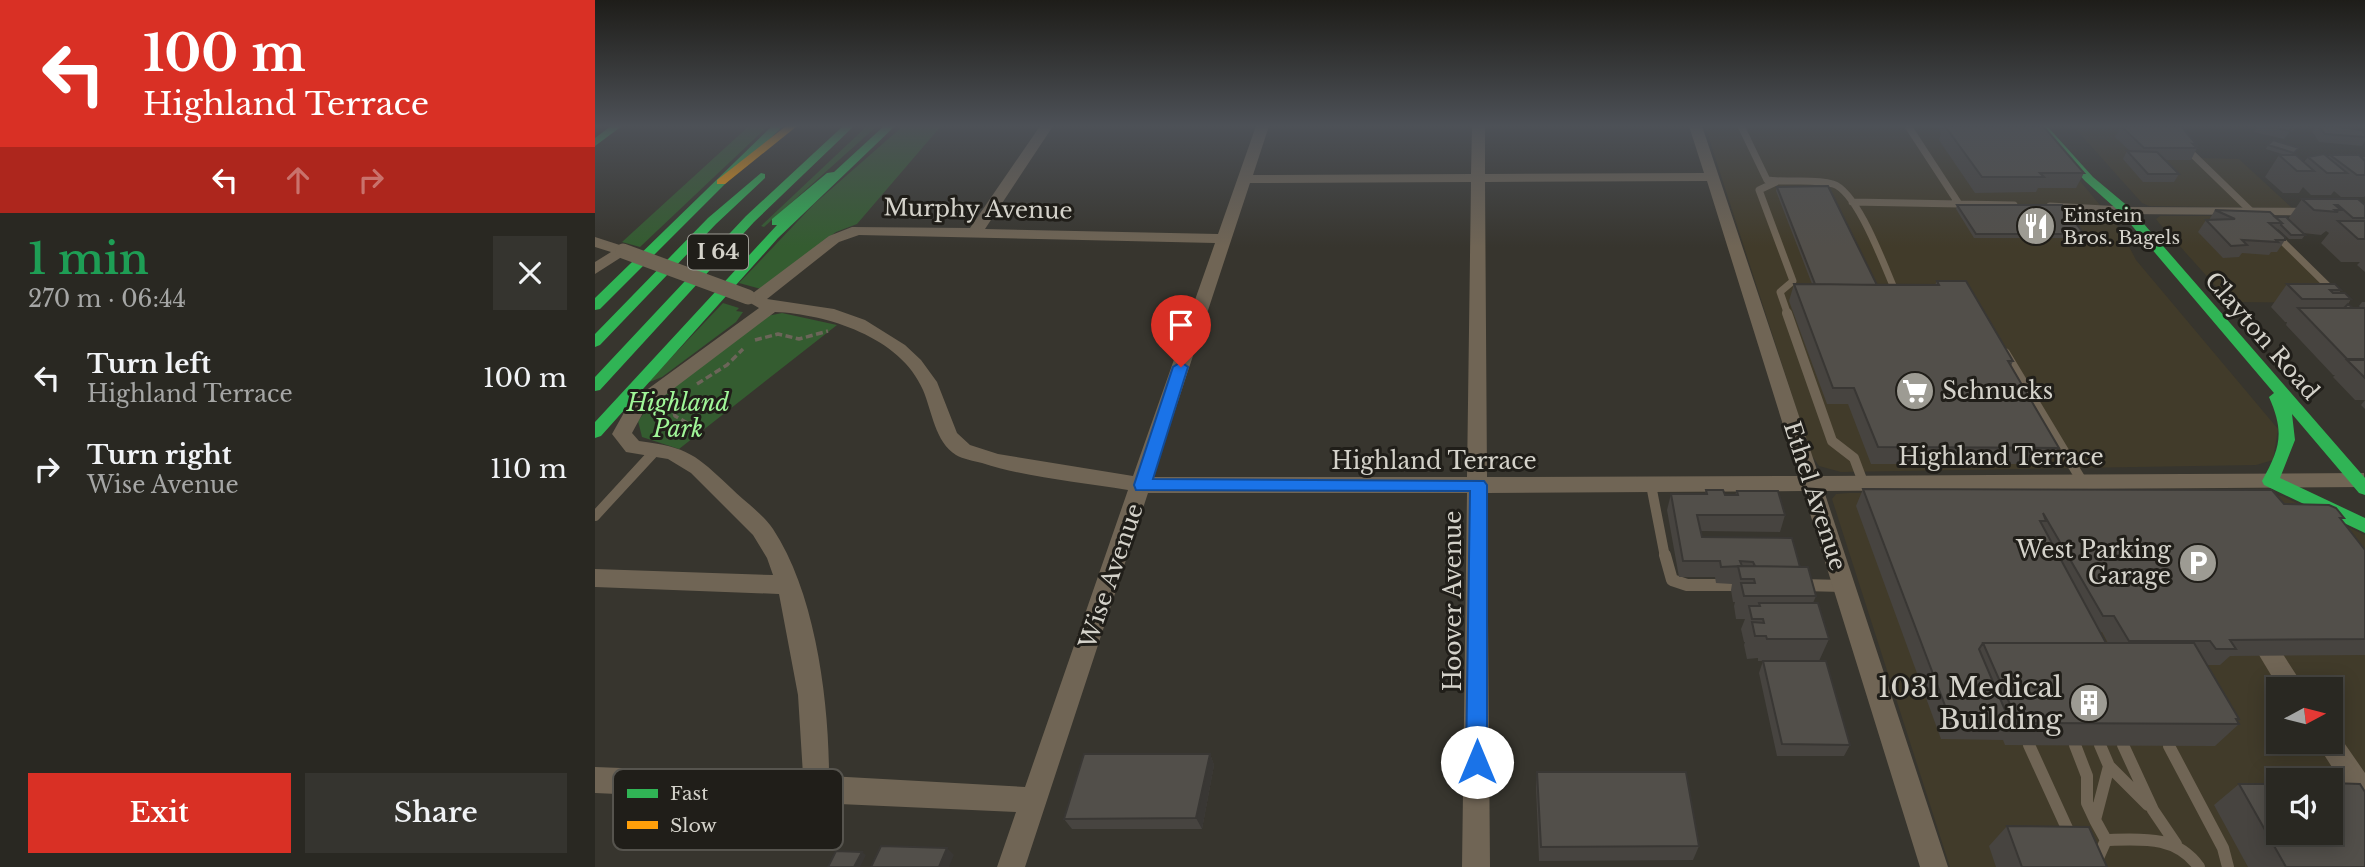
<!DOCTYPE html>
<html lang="en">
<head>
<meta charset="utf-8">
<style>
	body { margin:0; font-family:"Libre Baskerville",serif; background:#35342f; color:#f1f3f6; height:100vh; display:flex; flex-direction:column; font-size:26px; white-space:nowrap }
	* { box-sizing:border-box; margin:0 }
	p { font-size:23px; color:#a5a6a5 }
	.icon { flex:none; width:38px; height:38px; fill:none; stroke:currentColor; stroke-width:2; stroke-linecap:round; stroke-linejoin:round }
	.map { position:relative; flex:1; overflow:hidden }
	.drawer { display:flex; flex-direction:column; background:#292822; width:595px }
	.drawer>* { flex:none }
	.guide { background:#d93025; color:#fff; overflow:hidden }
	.needle { width:46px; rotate:83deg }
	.fabs { position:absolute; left:1671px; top:677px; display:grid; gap:14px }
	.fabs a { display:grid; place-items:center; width:77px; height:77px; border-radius:0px; background:#292822; box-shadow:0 4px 18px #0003,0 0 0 2px #454440; font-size:35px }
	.pin { position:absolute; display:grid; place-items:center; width:60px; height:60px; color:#fff; margin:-72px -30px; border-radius:50% 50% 50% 0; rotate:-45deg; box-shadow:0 0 7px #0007 }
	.pin .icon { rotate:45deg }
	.me { position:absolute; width:77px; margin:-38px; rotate:0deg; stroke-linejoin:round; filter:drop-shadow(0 0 5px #0008) }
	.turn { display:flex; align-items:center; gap:24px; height:147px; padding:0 28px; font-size:32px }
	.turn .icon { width:91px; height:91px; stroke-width:2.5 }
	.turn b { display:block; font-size:49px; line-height:60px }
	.lanes { display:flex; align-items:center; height:66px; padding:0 28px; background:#0003; justify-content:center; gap:35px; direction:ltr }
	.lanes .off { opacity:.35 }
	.round { display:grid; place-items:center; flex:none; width:74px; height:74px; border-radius:0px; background:#35342f }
	.summary { display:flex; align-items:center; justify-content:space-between; height:119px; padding:0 28px }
	h1 { font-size:42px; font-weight:600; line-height:52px; color:#1e9e55 }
	.primary-button { display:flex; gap:14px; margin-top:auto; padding:14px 28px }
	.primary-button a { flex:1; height:80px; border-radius:0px; background:#d93025; color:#fff; font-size:28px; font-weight:600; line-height:80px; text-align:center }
	.primary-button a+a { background:#35342f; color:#f1f3f6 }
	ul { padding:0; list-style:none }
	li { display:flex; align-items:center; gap:21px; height:91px; padding:0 28px }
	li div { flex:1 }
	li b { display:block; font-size:26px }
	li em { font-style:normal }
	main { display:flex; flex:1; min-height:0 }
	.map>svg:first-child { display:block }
</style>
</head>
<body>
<main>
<section class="drawer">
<div class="guide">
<div class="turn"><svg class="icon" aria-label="left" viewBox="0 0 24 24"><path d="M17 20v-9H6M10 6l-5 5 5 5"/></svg><div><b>100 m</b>Highland Terrace</div></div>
<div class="lanes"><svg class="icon" aria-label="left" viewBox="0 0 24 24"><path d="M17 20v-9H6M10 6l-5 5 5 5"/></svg><svg class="icon off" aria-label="ahead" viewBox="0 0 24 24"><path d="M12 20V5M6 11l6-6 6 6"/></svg><svg class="icon off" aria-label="right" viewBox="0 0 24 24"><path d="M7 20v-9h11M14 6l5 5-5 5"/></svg></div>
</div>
<div class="summary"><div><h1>1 min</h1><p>270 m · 06:44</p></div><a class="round"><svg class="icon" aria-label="close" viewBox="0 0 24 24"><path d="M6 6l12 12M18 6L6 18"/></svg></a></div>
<ul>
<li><svg class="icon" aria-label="left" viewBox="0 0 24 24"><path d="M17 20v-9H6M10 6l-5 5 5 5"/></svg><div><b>Turn left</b><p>Highland Terrace</p></div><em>100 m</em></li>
<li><svg class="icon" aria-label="right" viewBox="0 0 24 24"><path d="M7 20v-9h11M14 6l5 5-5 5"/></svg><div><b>Turn right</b><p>Wise Avenue</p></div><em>110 m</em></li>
</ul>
<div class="primary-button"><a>Exit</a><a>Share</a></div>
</section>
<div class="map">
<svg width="1770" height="867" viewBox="0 0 1770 867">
	<rect width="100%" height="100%" fill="#37352e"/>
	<path fill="#413b2a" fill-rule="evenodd" d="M 1110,126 L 1439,126 L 1525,229 L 1541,260 L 1683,429 L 1678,460 L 1661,465 L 1246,472 L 1224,466 L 1216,454 Z
		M 1478,126 L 1572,126 L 1606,158 L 1644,159 L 1697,208 L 1554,206 L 1547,203 Z
		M 1565,216 L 1657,216 L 1747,303 L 1635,302 L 1564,223 L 1561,219 Z
		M 1254,493 L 1664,493 L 1687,496 L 1770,535 L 1770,867 L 1355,867 L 1237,499 L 1241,494 ZM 1684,690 L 1736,690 L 1736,742 L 1684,742 ZM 1684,780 L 1736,780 L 1736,833 L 1684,833 Z"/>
	<path fill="#345c30" d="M 154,126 L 173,126 L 45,247 L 27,242 Z
		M 272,126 L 282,126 L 169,227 L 166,226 Z
		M 308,126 L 346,126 L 262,224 L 241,232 L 166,289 L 144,283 L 219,204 Z
		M 128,303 L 144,308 L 141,311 L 148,312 L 141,322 L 67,377 L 52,383 Z
		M 187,313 L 242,325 L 84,449 L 47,437 L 43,421 L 58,401 L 172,316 Z"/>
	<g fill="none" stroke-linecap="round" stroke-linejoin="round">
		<path stroke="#6c6559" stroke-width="3.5" stroke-dasharray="7 3.5" stroke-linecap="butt" d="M 160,340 L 183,334 L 204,339 L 233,331
			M 102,384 L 132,365 L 148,349
			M 72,438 L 96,425 L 80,416 L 78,409 L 82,399"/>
		<path stroke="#706555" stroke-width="7" d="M 1146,126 L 1172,180 C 1193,183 1218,178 1238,184 C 1262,191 1289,265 1299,288 L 1309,288
			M 1313,126 L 1364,204
			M 1591,148 L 1660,215
			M 1181,182 L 1164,190 L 1198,281 L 1185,292 L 1193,315
			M 1257,202 L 1419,205
			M 1455,206 L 1527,210
			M 1679,233 L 1738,291"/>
		<path stroke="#706555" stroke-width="10" d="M 1192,313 L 1237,441 L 1259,458 L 1268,482
			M 1410,353 L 1487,481
			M 1056,485 L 1070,557
			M 0,516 L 60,451"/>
		<path stroke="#706555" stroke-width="12" d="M 1070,555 L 1077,580 L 1092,585 L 1150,585
			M 1207,585 L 1248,586
			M 1434,745 L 1476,837
			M 1480,745 L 1492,776 L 1492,803 L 1500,820
			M 1505,745 L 1514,766 L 1553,805
			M 1528,745 L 1558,810 L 1581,844
			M 1574,746 L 1628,848 L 1633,867
			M 1511,840 L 1500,820 L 1514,766
			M 1499,867 L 1511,840 C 1547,839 1581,835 1604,867"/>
		<path fill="#706555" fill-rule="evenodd" d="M 445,126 L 458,126 L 390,229 L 623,234 L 661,126 L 674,126 L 658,175 L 876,174 L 877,126 L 890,126 L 890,174 L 1109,173 L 1094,126 L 1107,126 L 1224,476 L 1769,473 L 1770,487 L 1229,491 L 1353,867 L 1325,867 L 1208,491 L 892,493 L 895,867 L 867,867 L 872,493 L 553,493 L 430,867 L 402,867 L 421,812 L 0,793 L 0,767 L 208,775 L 203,695 L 184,594 L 0,587 L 0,569 L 178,575 L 172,558 L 158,535 L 96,473 L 73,459 L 31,452 L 17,434 L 35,402 L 164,308 L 145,297 L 147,293 L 158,293 L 234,236 L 257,227 L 375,228 ZM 1112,181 L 1204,476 L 892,477 L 890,182 ZM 876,182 L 872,477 L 558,477 L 655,183 ZM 264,235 L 620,243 L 538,476 L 403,454 L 375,445 L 362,433 L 342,382 L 326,360 L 310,345 L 270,320 L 239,309 L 172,299 L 244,242 ZM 180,312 C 231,314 306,337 328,390 C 337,411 340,442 361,455 C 368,459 379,461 387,463 C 433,478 485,482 533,490 L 430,787 L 234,776 C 234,700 220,592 178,529 C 167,513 150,502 136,488 C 101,455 93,447 44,441 L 37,433 L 49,411 Z
			M 1531,207 L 1770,208 L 1770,216 L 1526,214 L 1524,211 L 1526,208 Z
			M 0,237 L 34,248 L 36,251 L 0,274 L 0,262 L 16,252 L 0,247 Z
			M 1676,645 L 1684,648 L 1711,690 L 1685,690 L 1664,655 L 1668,648 Z
			M 1736,731 L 1743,734 L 1770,773 L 1770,809 L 1761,805 L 1721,742 L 1736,742 Z"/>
		<path fill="#30b455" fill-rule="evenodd" d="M 16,126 L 27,126 L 0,146 L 0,138 Z
			M 177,126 L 188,126 L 5,309 L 0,310 L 0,298 Z
			M 248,126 L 259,126 L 159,222 L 5,390 L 0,391 L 0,377 L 151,216 Z
			M 289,126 L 300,126 L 183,238 L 6,436 L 0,438 L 0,422 L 182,225 L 177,225 L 177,219 L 232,173 L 239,172 Z
			M 1441,126 L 1452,126 L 1498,177 L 1535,208 L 1770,478 L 1770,495 L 1764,493 L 1697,414 L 1700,440 L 1685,478 L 1770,518 L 1770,533 L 1669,485 L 1667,481 C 1685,448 1690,433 1674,397 L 1679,393 L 1527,214 L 1490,181 Z
			M 166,173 L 170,174 L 170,178 L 121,224 L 5,345 L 0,347 L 0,334 L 113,218 Z"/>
		<path fill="#ff9f0a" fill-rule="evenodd" d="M 191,126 L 202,126 L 130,184 L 122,184 L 122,180 Z"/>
		<path stroke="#706555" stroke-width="15" d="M 28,251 L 153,297"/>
	</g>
	<path fill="#474440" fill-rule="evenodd" d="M 1341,126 L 1448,126 L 1489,173 L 1481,188 L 1443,188 L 1441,192 L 1380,193 L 1344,140 L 1346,133 Z
		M 1526,126 L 1602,145 L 1601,147 L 1602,148 L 1596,160 L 1570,160 L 1584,174 L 1579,182 L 1548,182 L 1528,159 L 1532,151 L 1535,151 L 1520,137 Z
		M 1663,126 L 1702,126 L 1697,132 L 1695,131 L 1689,139 L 1659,132 Z
		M 1721,126 L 1738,126 L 1770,134 L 1770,141 L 1767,146 L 1724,142 L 1717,131 Z
		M 1673,145 L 1704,148 L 1698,155 L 1709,162 L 1713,157 L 1734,156 L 1735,155 L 1770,157 L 1770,196 L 1769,197 L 1746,197 L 1739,191 L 1736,195 L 1716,195 L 1708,187 L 1704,193 L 1688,193 L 1670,177 L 1684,155 L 1690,155 L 1671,149 Z
		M 1182,187 L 1282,285 L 1340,285 L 1342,281 L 1418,361 L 1416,366 L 1464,448 L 1454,464 L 1276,464 L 1253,404 L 1232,404 L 1194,301 L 1199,284 L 1217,284 L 1181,191 Z
		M 1707,199 L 1770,205 L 1770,272 L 1762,265 L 1765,262 L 1746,262 L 1726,243 L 1734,233 L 1731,231 L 1726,235 L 1708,233 L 1710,235 L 1707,239 L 1694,239 L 1683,229 L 1682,230 L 1690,240 L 1682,252 L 1676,252 L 1674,255 L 1647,253 L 1644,257 L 1628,258 L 1603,232 L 1611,220 L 1614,220 L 1620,210 L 1693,219 Z
		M 1362,205 L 1489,234 L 1487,238 L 1379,238 L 1361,209 Z
		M 1692,284 L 1746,290 L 1744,293 L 1756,299 L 1753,304 L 1758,308 L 1766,308 L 1764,306 L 1767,302 L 1770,302 L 1770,400 L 1760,400 L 1738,377 L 1740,375 L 1738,375 L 1691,325 L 1692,322 L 1690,322 L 1676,307 Z
		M 1770,400 L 1770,409 L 1766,405 Z
		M 1268,489 L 1689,504 L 1749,518 L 1746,520 L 1770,550 L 1770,655 L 1635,656 L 1625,665 L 1612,665 L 1644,719 L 1642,721 L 1644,724 L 1620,746 L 1410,745 L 1408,740 L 1346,739 L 1261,506 ZM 1505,632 L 1507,632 L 1513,643 L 1511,643 Z
		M 1111,490 L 1130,495 L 1140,495 L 1142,491 L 1190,515 L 1185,532 L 1106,531 L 1107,537 L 1205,567 L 1221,596 L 1218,603 L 1234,639 L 1224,661 L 1255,745 L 1249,756 L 1182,756 L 1164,673 L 1168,661 L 1163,661 L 1163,658 L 1152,659 L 1149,645 L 1150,642 L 1149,642 L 1146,629 L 1150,619 L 1141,619 L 1139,606 L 1140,602 L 1138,602 L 1136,590 L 1137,584 L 1121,583 L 1120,577 L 1084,577 L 1072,510 L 1076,494 L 1110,494 Z
		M 615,754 L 619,765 L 607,829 L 477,829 L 469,819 Z
		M 942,772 L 1104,846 L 1098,860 L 944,861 L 941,787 Z
		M 1644,784 L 1770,867 L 1653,867 L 1619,805 Z
		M 1412,826 L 1512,867 L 1401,867 L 1394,846 Z"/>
	<path fill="#393734" d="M 615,754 L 619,765 L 607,829 L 601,818 Z
		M 352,848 L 359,855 L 354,867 L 344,867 Z
		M 267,852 L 271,855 L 265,867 L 259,867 Z"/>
	<path fill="#524f4a" stroke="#393734" stroke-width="2" d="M 1350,126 L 1448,126 L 1489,173 L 1445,173 L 1449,177 L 1387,177 Z
		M 1526,126 L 1586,126 L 1602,145 L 1598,144 L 1602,148 L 1549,148 Z
		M 1671,126 L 1692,126 L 1697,127 L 1694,131 Z
		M 1724,126 L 1738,126 L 1767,130 L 1770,134 L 1770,137 L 1730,134 Z
		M 1678,140 L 1704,148 L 1699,153 L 1673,145 Z
		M 1532,151 L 1562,152 L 1584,174 L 1553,174 Z
		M 1729,154 L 1752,173 L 1732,173 L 1713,157 Z
		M 1684,155 L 1701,155 L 1719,171 L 1702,171 Z
		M 1735,155 L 1764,155 L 1770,161 L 1770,175 L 1762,175 Z
		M 1233,186 L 1282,285 L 1220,284 L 1182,187 Z
		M 1707,199 L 1763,199 L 1770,205 L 1770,218 L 1758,218 L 1743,205 L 1740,205 L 1746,210 L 1740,210 L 1743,212 L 1719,210 Z
		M 1362,205 L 1467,205 L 1489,234 L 1381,234 Z
		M 1620,210 L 1675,212 L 1687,223 L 1674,223 L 1690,237 L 1690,240 L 1681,240 L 1683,242 L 1647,240 L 1652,245 L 1636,246 L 1611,220 L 1640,219 Z
		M 1680,217 L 1691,217 L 1710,235 L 1696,235 L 1686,225 L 1687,223 Z
		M 1743,221 L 1770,221 L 1770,239 L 1763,239 Z
		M 1342,281 L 1371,281 L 1418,361 L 1413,361 L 1464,448 L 1283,447 L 1259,388 L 1238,388 L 1199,284 L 1344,285 Z
		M 1692,284 L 1740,284 L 1746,290 L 1735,290 L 1738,293 L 1750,293 L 1756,299 L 1707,299 Z
		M 1753,304 L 1758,308 L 1749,308 Z
		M 1703,308 L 1770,308 L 1770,359 L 1752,359 Z
		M 1752,360 L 1770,360 L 1770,378 Z
		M 1268,489 L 1677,490 L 1689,504 L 1734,505 L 1741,508 L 1749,518 L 1745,518 L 1770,550 L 1770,639 L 1635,640 L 1641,649 L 1621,649 L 1615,641 L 1534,641 L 1519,616 L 1508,616 L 1448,513 L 1451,521 L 1445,521 L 1511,643 L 1388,643 L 1384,649 L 1416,724 L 1357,724 Z
		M 1111,490 L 1128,490 L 1130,495 L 1143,495 L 1142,491 L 1183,491 L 1190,515 L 1102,515 L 1107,537 L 1197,538 L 1205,567 L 1160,566 L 1158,562 L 1145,561 L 1147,566 L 1126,567 L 1125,561 L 1088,561 L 1076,494 L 1112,494 Z
		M 1143,566 L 1213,567 L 1221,596 L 1149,596 L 1146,583 L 1160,583 L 1159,579 L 1146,579 Z
		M 1164,603 L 1223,603 L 1234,639 L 1172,639 L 1171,636 L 1160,636 L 1157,622 L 1169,623 L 1168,619 L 1157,619 L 1154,606 L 1165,606 Z
		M 1388,643 L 1599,643 L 1644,719 L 1641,719 L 1644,724 L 1427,723 L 1425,718 L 1421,718 Z
		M 1168,661 L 1231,661 L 1255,745 L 1187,744 Z
		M 489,754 L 615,754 L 601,818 L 469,819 Z
		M 942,772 L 1091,772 L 1104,846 L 946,847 Z
		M 1736,783 L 1765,784 L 1770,792 L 1770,867 L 1691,867 L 1644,784 L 1684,784 L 1684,833 L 1736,833 Z
		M 1412,826 L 1494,827 L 1512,867 L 1427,867 Z
		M 286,846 L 352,848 L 344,867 L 276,867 Z
		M 241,851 L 267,852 L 259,867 L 233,867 Z"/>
	<linearGradient id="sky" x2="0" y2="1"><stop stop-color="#1e1d19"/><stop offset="0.51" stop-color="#4d5157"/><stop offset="1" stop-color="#4d5157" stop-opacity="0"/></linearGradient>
	<rect width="1770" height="247" fill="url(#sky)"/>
	<path fill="#1a73e8" stroke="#114b97" stroke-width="2" d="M 586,362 L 593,367 L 558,479 L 889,481 L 892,485 L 892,762 L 889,769 L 882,772 L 874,769 L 871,762 L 875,491 L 541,490 L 539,485 L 578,367 Z"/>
	<defs>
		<symbol id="restaurant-disc" viewBox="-11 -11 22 22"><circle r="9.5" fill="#9d9b93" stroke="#201e19"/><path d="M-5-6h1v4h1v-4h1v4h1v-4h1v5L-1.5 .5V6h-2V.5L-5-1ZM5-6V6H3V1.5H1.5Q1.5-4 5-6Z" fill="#fff"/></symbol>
		<symbol id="supermarket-disc" viewBox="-11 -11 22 22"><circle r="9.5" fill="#9d9b93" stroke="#201e19"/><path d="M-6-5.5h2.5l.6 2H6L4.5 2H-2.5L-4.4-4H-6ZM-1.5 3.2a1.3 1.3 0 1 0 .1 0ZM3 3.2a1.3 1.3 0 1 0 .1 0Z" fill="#fff"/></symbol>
		<symbol id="parking-disc" viewBox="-11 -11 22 22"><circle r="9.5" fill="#9d9b93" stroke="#201e19"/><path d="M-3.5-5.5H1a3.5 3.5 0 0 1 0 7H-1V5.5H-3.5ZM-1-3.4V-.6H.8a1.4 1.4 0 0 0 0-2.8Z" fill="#fff"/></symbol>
		<symbol id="building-disc" viewBox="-11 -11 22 22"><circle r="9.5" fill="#9d9b93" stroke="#201e19"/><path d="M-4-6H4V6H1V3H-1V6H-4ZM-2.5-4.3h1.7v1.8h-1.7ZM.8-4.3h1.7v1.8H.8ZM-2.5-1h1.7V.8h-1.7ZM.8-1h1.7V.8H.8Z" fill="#fff"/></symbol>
	</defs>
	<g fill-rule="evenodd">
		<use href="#restaurant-disc" x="1419" y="204" width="44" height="44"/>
		<use href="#supermarket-disc" x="1298" y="369" width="44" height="44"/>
		<use href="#parking-disc" x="1581" y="541" width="44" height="44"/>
		<use href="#building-disc" x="1472" y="681" width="44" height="44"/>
	</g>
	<g text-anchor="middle" stroke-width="6" stroke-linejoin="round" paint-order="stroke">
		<g font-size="19" fill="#d4d2ca" stroke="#201e19" text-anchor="start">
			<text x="1468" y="222">Einstein<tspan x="1468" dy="22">Bros. Bagels</tspan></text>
		</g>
		<rect fill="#201e19" stroke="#9e9c95" stroke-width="2" x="93" y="234.5" width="60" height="35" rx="5"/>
		<g font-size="21" font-weight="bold" fill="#d4d2ca">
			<text x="123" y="259">I 64</text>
		</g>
		<g font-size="23" fill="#d4d2ca" stroke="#201e19">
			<text transform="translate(383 209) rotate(1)" y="8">Murphy Avenue</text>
			<text transform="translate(1667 336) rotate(49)" y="8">Clayton Road</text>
			<text x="1406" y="465">Highland Terrace</text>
			<text x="839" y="469">Highland Terrace</text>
			<text transform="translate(1220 496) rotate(72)" y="8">Ethel Avenue</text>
			<text transform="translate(516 576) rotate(-71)" y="8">Wise Avenue</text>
			<text transform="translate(858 601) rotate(-90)" y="8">Hoover Avenue</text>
		</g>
		<g font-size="23" fill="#d4d2ca" stroke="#201e19" text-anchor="start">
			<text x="1347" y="399">Schnucks</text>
			<text x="1576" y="558" text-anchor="end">West Parking<tspan x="1576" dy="26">Garage</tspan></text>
		</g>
		<g font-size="23" font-style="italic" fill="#a0f698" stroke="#201e19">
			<text x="83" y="411">Highland<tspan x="83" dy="26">Park</tspan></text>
		</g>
		<g font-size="28" fill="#d4d2ca" stroke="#201e19" text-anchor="end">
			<text x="1467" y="697">1031 Medical<tspan x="1467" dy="32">Building</tspan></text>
		</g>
	</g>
	<rect x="18" y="769" width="230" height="81" rx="10" fill="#201e19" stroke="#56544e" stroke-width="2"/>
	<rect x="32" y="789" width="31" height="9" fill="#30b455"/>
	<rect x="32" y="821" width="31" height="8" fill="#ff9f0a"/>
	<g font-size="19" fill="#d4d2ca">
		<text x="75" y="800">Fast</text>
		<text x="75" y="832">Slow</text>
	</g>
</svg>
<div class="fabs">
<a><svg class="needle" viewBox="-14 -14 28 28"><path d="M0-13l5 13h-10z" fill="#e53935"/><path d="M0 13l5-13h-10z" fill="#a5a6a5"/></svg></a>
<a><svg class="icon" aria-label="sound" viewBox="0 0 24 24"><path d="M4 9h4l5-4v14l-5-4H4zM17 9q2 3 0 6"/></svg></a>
</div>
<div class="pin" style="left:586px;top:367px;background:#d93025"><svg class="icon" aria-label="arrive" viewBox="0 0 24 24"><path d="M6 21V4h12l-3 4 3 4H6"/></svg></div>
<svg class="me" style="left:882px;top:762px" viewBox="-20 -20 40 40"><circle r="19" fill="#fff"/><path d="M0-13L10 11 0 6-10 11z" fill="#1a73e8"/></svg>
</div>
</main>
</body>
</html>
